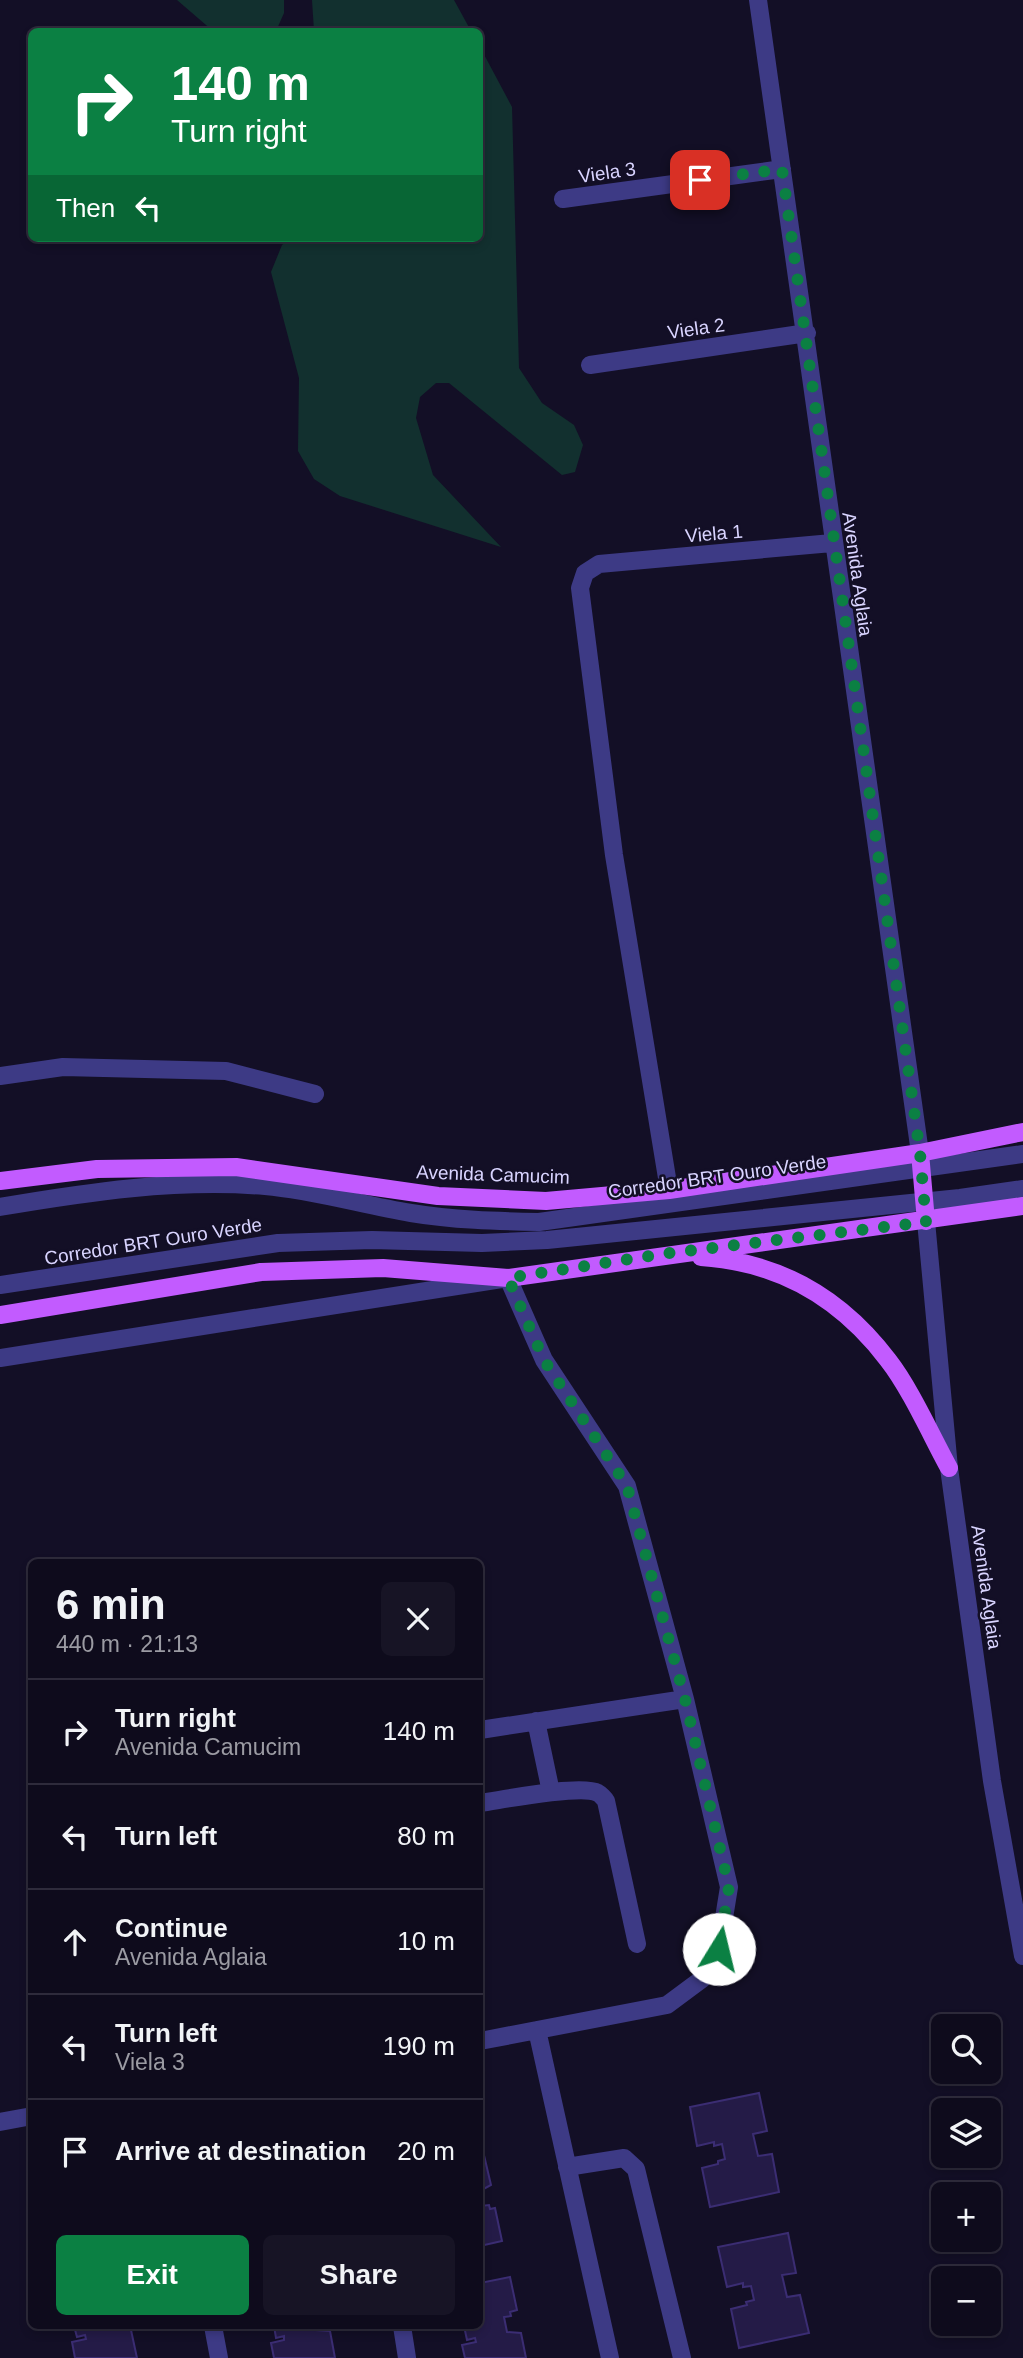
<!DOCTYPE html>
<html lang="en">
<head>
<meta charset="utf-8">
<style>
	body { margin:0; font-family:Arial,sans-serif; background:#171425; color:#f1f3f6; height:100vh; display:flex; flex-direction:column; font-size:26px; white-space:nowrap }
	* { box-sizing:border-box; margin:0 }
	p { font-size:23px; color:#9b9ba3 }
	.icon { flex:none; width:38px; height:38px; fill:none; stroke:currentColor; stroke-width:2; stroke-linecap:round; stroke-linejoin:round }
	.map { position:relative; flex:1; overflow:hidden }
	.details { position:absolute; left:28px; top:1559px; width:455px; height:770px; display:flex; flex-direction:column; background:#0e0b1c; border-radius:10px; box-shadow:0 4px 10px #0003,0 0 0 2px #2e2b3b }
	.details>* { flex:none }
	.banner { position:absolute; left:28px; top:28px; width:455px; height:214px; border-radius:10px; box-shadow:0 4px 10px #0003,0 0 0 2px #2e2b3b; background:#0b8043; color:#fff; overflow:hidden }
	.tools { position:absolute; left:931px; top:2014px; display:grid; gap:14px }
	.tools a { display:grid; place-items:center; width:70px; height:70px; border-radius:10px; background:#0e0b1c; box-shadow:0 4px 10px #0003,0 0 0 2px #2e2b3b; font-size:35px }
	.pin { position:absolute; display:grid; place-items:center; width:60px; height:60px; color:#fff; margin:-30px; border-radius:14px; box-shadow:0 4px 10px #0006 }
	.me { position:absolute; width:77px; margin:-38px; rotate:9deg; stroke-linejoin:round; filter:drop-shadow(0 0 5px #0008) }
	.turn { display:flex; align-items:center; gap:24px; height:147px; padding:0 28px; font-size:32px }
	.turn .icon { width:91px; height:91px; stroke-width:2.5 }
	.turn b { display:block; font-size:49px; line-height:60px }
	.then { display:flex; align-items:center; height:66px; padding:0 28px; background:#0003; gap:14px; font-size:26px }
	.round { display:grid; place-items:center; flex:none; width:74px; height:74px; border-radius:10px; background:#171425 }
	.summary { display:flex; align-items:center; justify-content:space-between; height:119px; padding:0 28px }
	h1 { font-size:42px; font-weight:700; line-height:52px }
	.button { display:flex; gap:14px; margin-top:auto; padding:14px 28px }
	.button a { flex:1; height:80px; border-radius:10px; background:#0b8043; color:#fff; font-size:28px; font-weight:700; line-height:80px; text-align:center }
	.button a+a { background:#171425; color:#f1f3f6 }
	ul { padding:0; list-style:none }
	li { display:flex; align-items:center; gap:21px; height:105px; padding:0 28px; border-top:2px solid #2e2b3b }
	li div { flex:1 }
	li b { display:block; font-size:26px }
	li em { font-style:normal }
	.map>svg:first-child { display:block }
</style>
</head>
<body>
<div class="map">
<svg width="1023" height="2358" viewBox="0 0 1023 2358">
	<rect width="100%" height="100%" fill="#130f26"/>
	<path fill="#12302f" d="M 177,0 L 284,0 L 284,13 L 276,31 L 213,31 Z
		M 312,0 L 454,0 L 471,31 L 314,31 Z
		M 480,47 L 512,107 L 519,368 L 542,403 L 574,425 L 583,445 L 575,472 L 562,475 L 449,383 L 436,383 L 420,397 L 416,418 L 433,475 L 501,547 L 340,496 L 314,479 L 298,451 L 299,378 L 271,272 L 282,245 L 290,238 L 480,238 Z"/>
	<path fill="#241b47" stroke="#3b2d73" stroke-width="2" d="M 759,2093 L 767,2131 L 753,2134 L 758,2156 L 772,2154 L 779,2192 L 710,2207 L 702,2168 L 718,2164 L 718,2161 L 725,2159 L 722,2144 L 714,2146 L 714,2142 L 697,2146 L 690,2107 Z
		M 483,2151 L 491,2185 L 480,2191 L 480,2152 Z
		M 480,2200 L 481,2206 L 489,2205 L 490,2209 L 495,2208 L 502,2241 L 480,2246 Z
		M 788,2233 L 796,2273 L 782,2275 L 787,2297 L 800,2295 L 809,2333 L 739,2348 L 731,2309 L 747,2305 L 746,2302 L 754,2300 L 751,2286 L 743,2287 L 743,2283 L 727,2287 L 718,2247 Z
		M 510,2277 L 517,2310 L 510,2312 L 511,2316 L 504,2317 L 507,2332 L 521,2333 L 526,2358 L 465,2358 L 462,2345 L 476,2342 L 475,2338 L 467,2340 L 464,2326 L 480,2326 L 480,2283 Z
		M 74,2326 L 116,2326 L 116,2329 L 131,2330 L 137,2358 L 75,2358 L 72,2342 L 86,2339 L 85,2335 L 77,2337 Z
		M 274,2326 L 315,2326 L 316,2330 L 330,2331 L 335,2358 L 274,2358 L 271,2343 L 284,2340 L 284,2336 L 276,2338 Z"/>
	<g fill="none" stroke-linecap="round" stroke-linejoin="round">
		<path stroke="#3d3a85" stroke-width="18" d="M 758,0 C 813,384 865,769 920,1153
			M 563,199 L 782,169
			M 590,365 L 807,333
			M 0,1076 L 63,1067 L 226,1071 L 315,1094
			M 669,1190 L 614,855 L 580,588 L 585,573 L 599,564 L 832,543
			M 0,1207 C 88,1192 175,1179 265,1186 C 313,1190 363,1205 411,1213 C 453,1220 496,1221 539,1222 L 1023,1154
			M 926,1221 L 949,1468 L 992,1781 L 1023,1956
			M 0,1285 L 278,1243 L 372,1240 L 482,1243 L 547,1240 L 960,1198 L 1023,1189
			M 0,1358 L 508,1278 L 544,1360 L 627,1486 L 685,1699 L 729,1887 L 719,1949 L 702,1979 L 667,2005 L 480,2041
			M 536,1721 L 551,1792
			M 480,1730 L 685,1699
			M 480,1803 C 502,1800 581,1784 598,1793 C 600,1794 605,1799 606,1801 L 637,1944
			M 537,2030 L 610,2358
			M 0,2122 L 32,2116
			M 567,2167 L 624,2158 L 636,2169 L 682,2358
			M 213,2326 L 219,2358
			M 402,2326 L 407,2358"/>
		<path stroke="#c25bff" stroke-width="18" d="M 920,1153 L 926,1221
			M 0,1181 L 97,1169 L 236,1167 L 438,1196 L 546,1201 L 669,1190 L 920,1153 L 1023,1132
			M 701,1257 C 779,1262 841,1298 888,1360 C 910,1388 931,1435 949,1468
			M 0,1315 L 261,1272 L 383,1268 L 508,1278 L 1023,1206"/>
	</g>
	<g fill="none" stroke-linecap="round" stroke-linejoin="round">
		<path stroke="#0b8043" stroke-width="12" stroke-dasharray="0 21.6" d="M 700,180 L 782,169 L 920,1153 L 926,1222 L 662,1254 L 508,1278 L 544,1360 L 627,1486 L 685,1699 L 729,1887 L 719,1949"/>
	</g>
	<g text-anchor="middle" stroke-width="5" stroke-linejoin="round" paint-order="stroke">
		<g font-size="19" fill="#d9d4ff" stroke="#130f26">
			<text transform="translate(607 172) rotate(-8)" y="7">Viela 3</text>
			<text transform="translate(696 328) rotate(-8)" y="7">Viela 2</text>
			<text transform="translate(714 533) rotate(-5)" y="7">Viela 1</text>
			<text transform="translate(858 574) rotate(82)" y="7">Avenida Aglaia</text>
			<text transform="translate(493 1174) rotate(2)" y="7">Avenida Camucim</text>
			<text transform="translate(717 1176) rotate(-8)" y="7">Corredor BRT Ouro Verde</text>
			<text transform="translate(153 1241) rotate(-9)" y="7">Corredor BRT Ouro Verde</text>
			<text transform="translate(987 1587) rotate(82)" y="7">Avenida Aglaia</text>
		</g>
	</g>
</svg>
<div class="tools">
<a><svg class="icon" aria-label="search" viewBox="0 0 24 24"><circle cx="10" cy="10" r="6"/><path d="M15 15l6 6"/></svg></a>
<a><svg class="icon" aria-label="layers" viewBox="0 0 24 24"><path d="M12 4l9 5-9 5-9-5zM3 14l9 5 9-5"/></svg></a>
<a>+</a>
<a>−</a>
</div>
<div class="pin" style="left:700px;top:180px;background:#d93025"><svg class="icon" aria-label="arrive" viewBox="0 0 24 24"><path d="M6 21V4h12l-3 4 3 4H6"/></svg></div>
<svg class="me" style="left:719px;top:1949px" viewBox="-20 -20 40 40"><circle r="19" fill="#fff"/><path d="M0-13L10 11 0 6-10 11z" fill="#0b8043"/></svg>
<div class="banner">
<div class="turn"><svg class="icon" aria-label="right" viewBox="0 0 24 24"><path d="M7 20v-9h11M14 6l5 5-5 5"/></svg><div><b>140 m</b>Turn right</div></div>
<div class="then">Then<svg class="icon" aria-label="left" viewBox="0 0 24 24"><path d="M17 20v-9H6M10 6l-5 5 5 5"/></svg></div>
</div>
<section class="details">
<div class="summary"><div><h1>6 min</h1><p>440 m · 21:13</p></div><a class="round"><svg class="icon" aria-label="close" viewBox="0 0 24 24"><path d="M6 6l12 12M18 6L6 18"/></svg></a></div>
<ul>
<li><svg class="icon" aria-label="right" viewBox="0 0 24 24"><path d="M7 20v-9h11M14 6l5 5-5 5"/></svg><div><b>Turn right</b><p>Avenida Camucim</p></div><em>140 m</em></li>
<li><svg class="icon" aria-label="left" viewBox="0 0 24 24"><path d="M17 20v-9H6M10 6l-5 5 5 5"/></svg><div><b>Turn left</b></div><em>80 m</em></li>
<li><svg class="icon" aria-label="ahead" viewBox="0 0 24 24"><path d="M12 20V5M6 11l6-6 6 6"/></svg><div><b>Continue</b><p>Avenida Aglaia</p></div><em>10 m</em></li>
<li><svg class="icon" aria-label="left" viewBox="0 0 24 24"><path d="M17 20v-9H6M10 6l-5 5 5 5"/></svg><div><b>Turn left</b><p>Viela 3</p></div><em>190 m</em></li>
<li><svg class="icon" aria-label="arrive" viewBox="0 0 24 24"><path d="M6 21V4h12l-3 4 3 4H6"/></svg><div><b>Arrive at destination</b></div><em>20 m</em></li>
</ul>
<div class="button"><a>Exit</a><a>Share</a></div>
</section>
</div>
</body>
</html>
